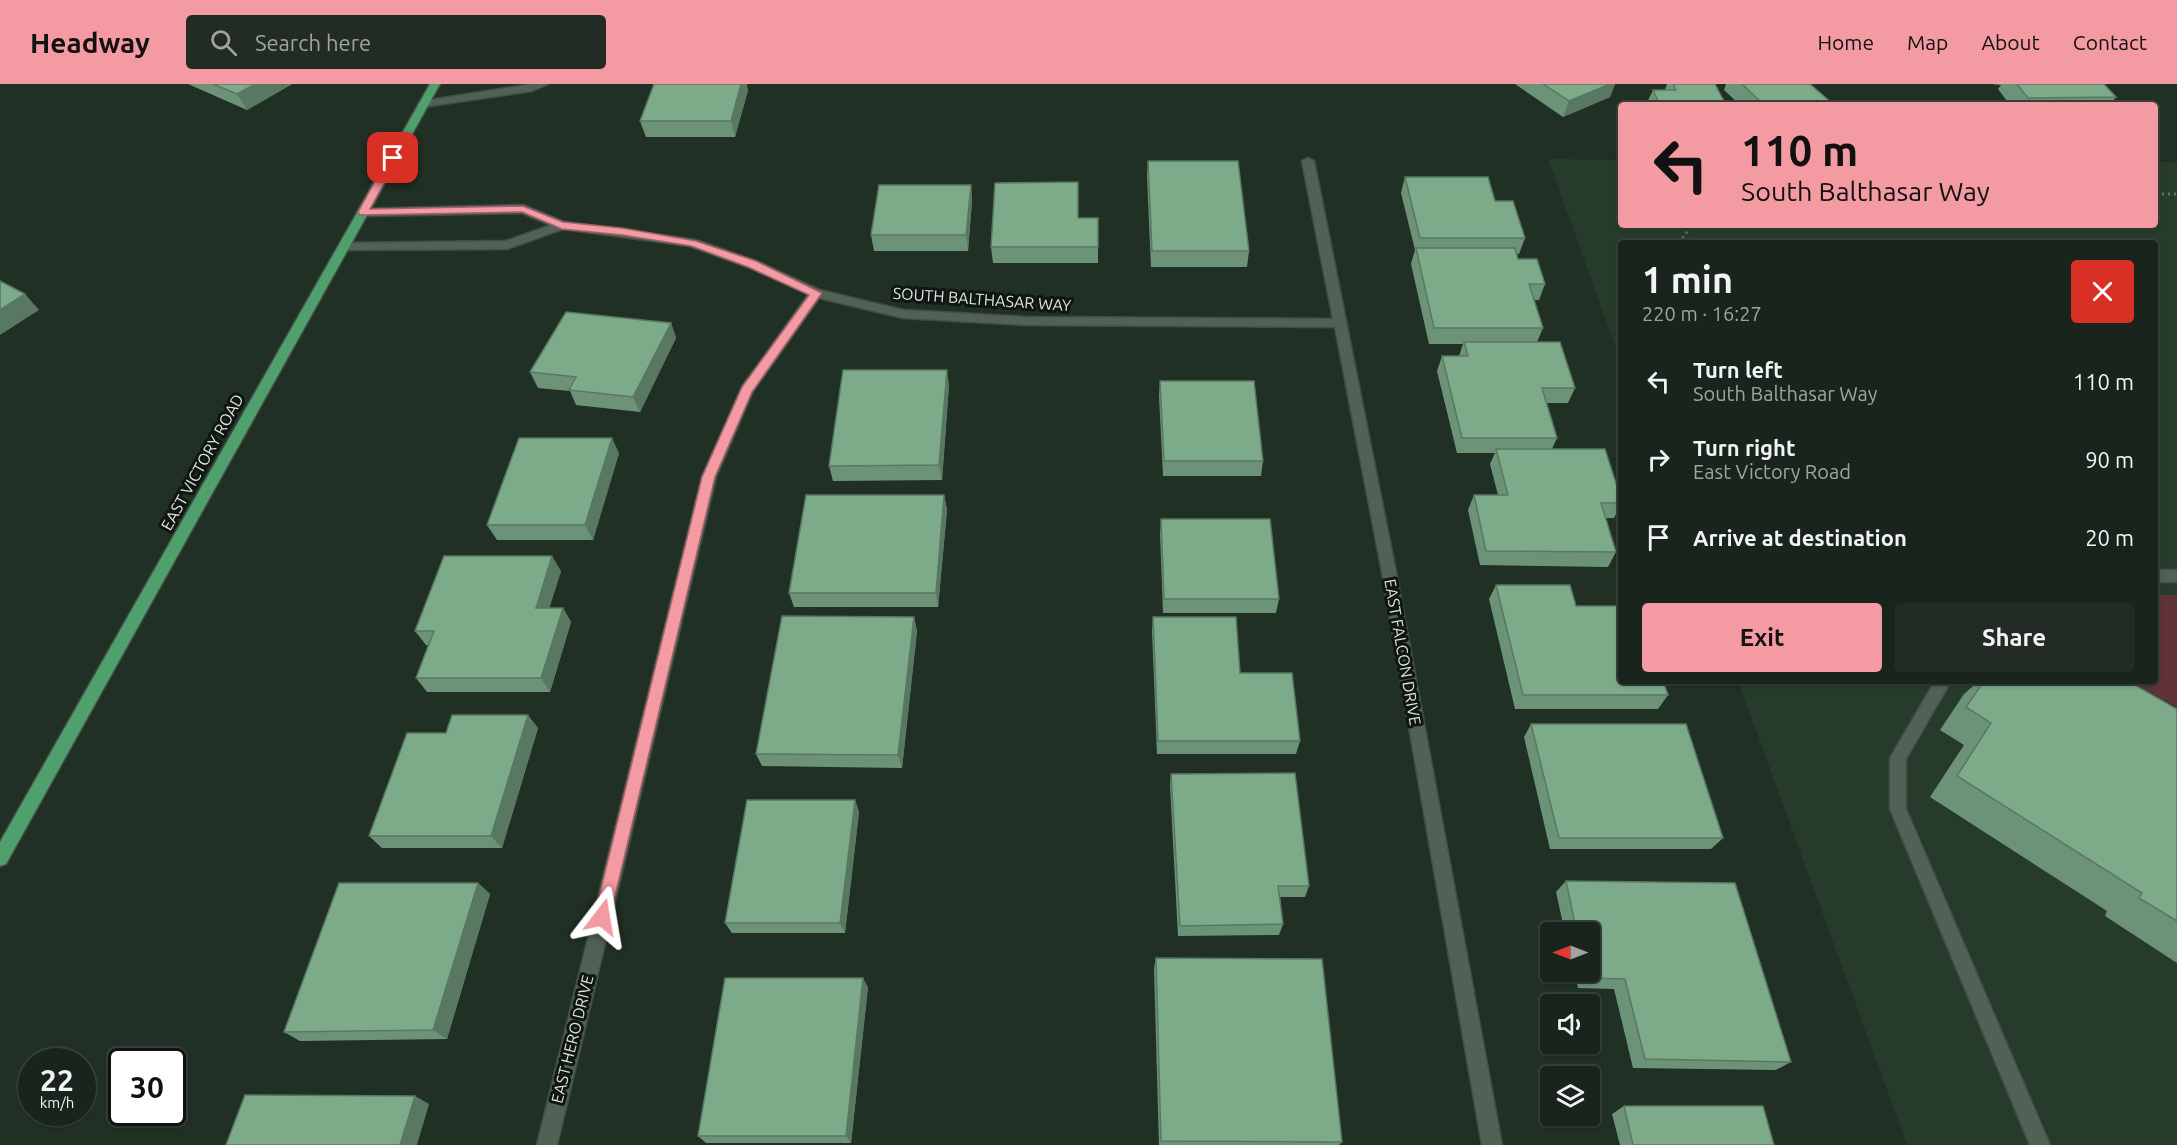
<!DOCTYPE html>
<html lang="en">
<head>
<meta charset="utf-8">
<style>
	body { margin:0; font-family:Ubuntu,sans-serif; background:#222c25; color:#f1f3f6; height:100vh; display:flex; flex-direction:column; font-size:22px; white-space:nowrap }
	* { box-sizing:border-box; margin:0 }
	p { font-size:20px; color:#9fa4a3 }
	.icon { flex:none; width:33px; height:33px; fill:none; stroke:currentColor; stroke-width:2; stroke-linecap:round; stroke-linejoin:round }
	.map { position:relative; flex:1; overflow:hidden }
	.details { position:absolute; left:1618px; top:156px; width:540px; height:444px; display:flex; flex-direction:column; background:#19241c; border-radius:6px; box-shadow:0 2px 4px #0004,0 0 0 2px #37413b }
	.details>* { flex:none }
	.guide { position:absolute; left:1618px; top:18px; width:540px; height:126px; border-radius:6px; box-shadow:0 2px 4px #0004,0 0 0 2px #37413b; background:#f49aa3; color:#111; overflow:hidden }
	.needle { width:39px; rotate:270deg }
	.buttons { position:absolute; left:1540px; top:838px; display:grid; gap:12px }
	.buttons a { display:grid; place-items:center; width:60px; height:60px; border-radius:6px; background:#19241c; box-shadow:0 2px 4px #0004,0 0 0 2px #37413b; font-size:30px }
	.speed { position:absolute; left:18px; top:964px; display:flex; gap:12px; font-size:30px; font-weight:700; text-align:center }
	.speed>* { display:grid; place-content:center; width:78px; height:78px; border-radius:50%; background:#19241c; box-shadow:0 2px 4px #0004,0 0 0 2px #37413b; line-height:1 }
	.speed small { font-size:15px; font-weight:400 }
	.speed .limit { border:3px solid #111; border-radius:9px; background:#fff; color:#111 }
	.pin { position:absolute; display:grid; place-items:center; width:51px; height:51px; color:#fff; margin:-26px; border-radius:12px; box-shadow:0 3px 9px #0006 }
	.me { position:absolute; width:66px; margin:-33px; rotate:14deg; stroke-linejoin:round; filter:drop-shadow(0 0 4px #0008) }
	.turn { display:flex; align-items:center; gap:21px; height:126px; padding:0 24px; font-size:27px }
	.turn .icon { width:78px; height:78px; stroke-width:2.5 }
	.turn b { display:block; font-size:42px; line-height:51px }
	.round { display:grid; place-items:center; flex:none; width:63px; height:63px; border-radius:6px; background:#222c25 }
	.headline { display:flex; align-items:center; justify-content:space-between; height:102px; padding:0 24px }
	h1 { font-size:36px; font-weight:700; line-height:45px }
	.action { display:flex; gap:12px; margin-top:auto; padding:12px 24px }
	.action a { flex:1; height:69px; border-radius:6px; background:#f49aa3; color:#111; font-size:24px; font-weight:700; line-height:69px; text-align:center }
	.action a+a { background:#222c25; color:#f1f3f6 }
	ul { padding:0; list-style:none }
	li { display:flex; align-items:center; gap:18px; height:78px; padding:0 24px }
	li div { flex:1 }
	li b { display:block; font-size:22px }
	li em { font-style:normal }
	header { display:flex; align-items:center; gap:36px; box-sizing:border-box; height:84px; padding:0 30px; background:#f49aa3; color:#111 }
	header strong { font-size:28px }
	nav { display:flex; gap:33px; margin-inline-start:auto; font-size:21px }
	.search { width:420px; height:54px; background:#222c25; display:flex; align-items:center; gap:15px; box-sizing:border-box; padding:0 21px; border-radius:6px; color:#9fa4a3; font-size:22px }
	.map>svg:first-child { display:block }
</style>
</head>
<body>
<header>
<strong>Headway</strong>
<div class="search"><svg class="icon" aria-label="search" viewBox="0 0 24 24"><circle cx="10" cy="10" r="6"/><path d="M15 15l6 6"/></svg>Search here</div>
<nav><a>Home</a><a>Map</a><a>About</a><a>Contact</a></nav>
</header>
<div class="map">
<svg width="2177" height="1061" viewBox="0 0 2177 1061">
	<rect width="100%" height="100%" fill="#213025"/>
	<path fill="#263b2c" d="M 1548,75 L 1621,76 L 1622,141 L 2156,141 L 2156,78 L 2177,78 L 2177,1061 L 1907,1061 L 1738,597 L 2156,597 L 2156,159 L 1622,159 L 1621,278 Z"/>
	<path fill="#5f3338" d="M 2156,511 L 2177,511 L 2177,623 L 2130,597 L 2156,597 Z"/>
	<g fill="none" stroke-linecap="round" stroke-linejoin="round">
		<defs>
			<path id="minor" d="M 533,0 L 548,0 L 532,7 L 423,23 L 418,20 L 423,17 Z
				M 1308,74 L 1314,77 L 1396,488 L 1502,1061 L 1482,1061 L 1382,488 L 1335,243 L 1025,241 L 903,234 L 819,214 L 753,307 L 716,393 L 557,1061 L 537,1061 L 702,393 L 742,303 L 809,210 L 748,183 L 690,162 L 563,145 L 507,165 L 340,166 L 340,160 L 344,159 L 506,157 L 551,141 L 522,129 L 363,132 L 357,128 L 359,125 L 523,121 L 564,138 L 696,156 L 756,177 L 820,206 L 903,226 L 1025,233 L 1333,235 L 1302,77 Z
				M 2156,486 L 2177,486 L 2177,498 L 2156,498 Z
				M 1935,597 L 1951,597 L 1906,675 L 1906,725 L 2050,1061 L 2030,1061 L 1890,725 L 1890,674 Z"/>
			<path id="major" d="M 430,0 L 440,0 L 6,780 L 0,782 L 0,758 Z"/>
		</defs>
		<use href="#minor" stroke="#404d44" stroke-width="3"/>
		<use href="#major" stroke="#404d44" stroke-width="3"/>
		<path stroke="#637067" stroke-width="3" stroke-dasharray="2 4" stroke-linecap="butt" d="M 2156,110 L 2177,110
			M 1679,159 L 1692,141"/>
		<use href="#minor" fill="#516155" fill-rule="evenodd"/>
		<use href="#major" fill="#4fa06d" fill-rule="evenodd"/>
	</g>
	<path fill="#6c9377" d="M 188,0 L 292,0 L 247,26 Z
		M 1515,0 L 1615,0 L 1610,13 L 1563,33 Z
		M 1667,0 L 1715,0 L 1726,21 L 1646,21 L 1653,6 L 1665,6 Z
		M 1726,0 L 1810,0 L 1834,21 L 1740,21 L 1724,6 Z
		M 1991,0 L 2104,0 L 2116,13 L 2112,18 L 2123,21 L 2010,21 L 1998,5 L 2001,1 Z
		M 748,6 L 735,53 L 646,53 L 640,37 Z
		M 1148,77 L 1249,167 L 1247,183 L 1151,183 L 1147,93 Z
		M 1405,93 L 1495,117 L 1525,154 L 1519,170 L 1516,170 L 1518,175 L 1545,200 L 1539,216 L 1534,216 L 1543,244 L 1537,258 L 1575,304 L 1568,319 L 1547,319 L 1557,354 L 1552,365 L 1622,418 L 1614,434 L 1606,434 L 1616,468 L 1608,483 L 1480,481 L 1468,426 L 1474,411 L 1498,411 L 1490,380 L 1495,369 L 1457,369 L 1437,287 L 1442,272 L 1459,272 L 1463,260 L 1429,260 L 1411,180 L 1415,166 L 1401,109 Z
		M 971,101 L 972,117 L 968,167 L 874,167 L 871,151 Z
		M 1078,134 L 1098,134 L 1098,179 L 993,179 L 991,163 Z
		M 671,239 L 676,254 L 640,328 L 576,321 L 570,307 L 538,304 L 530,288 Z
		M 1160,297 L 1263,377 L 1261,392 L 1163,392 L 1159,312 Z
		M 949,301 L 942,396 L 833,397 L 829,382 Z
		M 619,369 L 593,456 L 497,456 L 487,441 Z
		M 944,411 L 947,426 L 938,523 L 794,523 L 789,509 Z
		M 1161,435 L 1279,515 L 1276,529 L 1163,529 L 1160,450 Z
		M 561,487 L 549,524 L 563,524 L 571,538 L 550,608 L 427,608 L 416,594 L 428,561 L 426,561 L 415,547 Z
		M 1496,501 L 1576,522 L 1668,611 L 1658,625 L 1515,625 L 1489,515 Z
		M 914,533 L 917,547 L 902,684 L 762,682 L 756,670 Z
		M 1153,533 L 1240,589 L 1300,657 L 1296,670 L 1157,670 L 1152,547 Z
		M 1979,597 L 2128,597 L 2177,625 L 2177,879 L 2105,832 L 2107,827 L 1930,713 L 1964,661 L 1940,646 L 1964,610 Z
		M 1531,640 L 1723,754 L 1711,765 L 1550,765 L 1524,653 Z
		M 538,644 L 502,764 L 382,764 L 369,752 L 446,649 Z
		M 1171,690 L 1309,802 L 1305,813 L 1280,813 L 1283,840 L 1279,851 L 1178,852 L 1170,702 Z
		M 855,716 L 859,728 L 845,849 L 732,849 L 725,839 Z
		M 1566,797 L 1791,978 L 1776,986 L 1633,984 L 1614,905 L 1578,904 L 1574,888 L 1590,888 L 1590,849 L 1565,849 L 1556,808 Z
		M 478,799 L 490,810 L 447,955 L 300,957 L 284,948 Z
		M 1156,874 L 1342,1058 L 1339,1061 L 1159,1061 L 1154,884 Z
		M 868,903 L 851,1059 L 706,1059 L 698,1052 Z
		M 1624,1022 L 1774,1061 L 1620,1061 L 1612,1030 Z"/>
	<path fill="#587861" d="M 255,0 L 292,0 L 247,26 L 237,10 Z
		M 741,0 L 747,0 L 748,6 L 735,53 L 731,37 Z
		M 1610,0 L 1615,0 L 1610,13 L 1563,33 L 1569,17 Z
		M 971,101 L 972,117 L 968,167 L 966,151 Z
		M 25,210 L 39,226 L 0,251 L 0,226 Z
		M 671,239 L 676,254 L 640,328 L 633,313 Z
		M 947,286 L 949,301 L 942,396 L 939,381 Z
		M 612,354 L 619,369 L 593,456 L 585,441 Z
		M 944,411 L 947,426 L 938,523 L 936,509 Z
		M 552,472 L 561,487 L 545,538 L 536,524 Z
		M 563,524 L 571,538 L 550,608 L 541,594 Z
		M 914,533 L 917,547 L 902,684 L 898,671 Z
		M 528,631 L 538,644 L 502,764 L 491,752 Z
		M 855,716 L 859,728 L 845,849 L 840,839 Z
		M 478,799 L 490,810 L 447,955 L 433,946 Z
		M 863,894 L 868,903 L 851,1059 L 846,1052 Z
		M 415,1012 L 429,1020 L 417,1061 L 400,1061 Z"/>
	<path fill="#7dab8a" stroke="#587861" stroke-width="1.5" d="M 213,0 L 255,0 L 237,10 Z
		M 654,0 L 741,0 L 731,37 L 640,37 Z
		M 1543,0 L 1610,0 L 1569,17 Z
		M 1673,0 L 1715,0 L 1726,21 L 1660,21 L 1653,6 L 1676,6 Z
		M 1742,0 L 1810,0 L 1834,21 L 1764,21 Z
		M 2017,0 L 2104,0 L 2116,13 L 2028,14 Z
		M 2120,18 L 2123,21 L 2040,21 L 2038,19 Z
		M 1148,77 L 1238,77 L 1249,167 L 1152,167 Z
		M 1405,93 L 1488,93 L 1495,117 L 1513,117 L 1525,154 L 1420,154 Z
		M 1078,98 L 1078,134 L 1098,134 L 1098,163 L 991,163 L 995,99 Z
		M 879,101 L 971,101 L 966,151 L 871,151 Z
		M 1416,164 L 1515,164 L 1518,175 L 1537,175 L 1545,200 L 1529,200 L 1543,244 L 1434,244 Z
		M 0,197 L 25,210 L 0,226 Z
		M 566,228 L 671,239 L 633,313 L 569,306 L 576,293 L 530,288 Z
		M 1464,258 L 1560,258 L 1575,304 L 1542,304 L 1557,354 L 1462,354 L 1442,272 L 1468,272 Z
		M 843,286 L 947,286 L 939,381 L 829,382 Z
		M 1160,297 L 1254,297 L 1263,377 L 1164,377 Z
		M 519,354 L 612,354 L 585,441 L 487,441 Z
		M 1496,365 L 1605,365 L 1622,418 L 1622,419 L 1601,419 L 1616,468 L 1486,467 L 1474,411 L 1508,411 Z
		M 806,411 L 944,411 L 936,509 L 789,509 Z
		M 1161,435 L 1270,435 L 1279,515 L 1164,515 Z
		M 444,472 L 552,472 L 536,524 L 563,524 L 541,594 L 416,594 L 434,547 L 415,547 Z
		M 1496,501 L 1570,501 L 1576,522 L 1622,522 L 1622,597 L 1663,597 L 1668,611 L 1523,611 Z
		M 782,532 L 914,533 L 898,671 L 756,670 Z
		M 1153,533 L 1236,533 L 1240,589 L 1292,589 L 1300,657 L 1158,657 Z
		M 1984,597 L 2008,597 L 2014,600 L 2016,597 L 2128,597 L 2177,625 L 2177,837 L 2139,814 L 2142,809 L 1957,692 L 1991,639 L 1966,623 Z
		M 452,631 L 528,631 L 491,752 L 369,752 L 407,649 L 446,649 Z
		M 1531,640 L 1686,640 L 1723,754 L 1559,754 Z
		M 1295,689 L 1309,802 L 1278,802 L 1283,840 L 1180,842 L 1171,690 Z
		M 747,716 L 855,716 L 840,839 L 725,839 Z
		M 1566,797 L 1735,799 L 1791,978 L 1645,975 L 1625,895 L 1588,894 L 1586,888 L 1590,888 L 1590,849 L 1577,849 Z
		M 339,799 L 478,799 L 433,946 L 284,948 Z
		M 1156,874 L 1322,875 L 1342,1058 L 1161,1057 Z
		M 725,894 L 863,894 L 846,1052 L 698,1052 Z
		M 245,1011 L 415,1012 L 400,1061 L 226,1061 Z
		M 1624,1022 L 1763,1022 L 1774,1061 L 1633,1061 Z"/>
	<path fill="#f49aa3" stroke="#9f646a" stroke-width="1.5" d="M 393,71 L 398,74 L 370,125 L 523,122 L 563,138 L 622,144 L 696,157 L 756,177 L 822,209 L 752,308 L 715,393 L 610,833 L 608,838 L 602,840 L 596,838 L 594,833 L 702,393 L 742,303 L 809,211 L 748,183 L 691,162 L 622,151 L 562,145 L 522,128 L 360,131 L 358,128 L 388,74 Z"/>
	<g text-anchor="middle" stroke-width="6" stroke-linejoin="round" paint-order="stroke">
		<g font-size="16" fill="#dbe4dd" stroke="#0f1611">
			<text transform="translate(982 215) rotate(4)" y="6">SOUTH BALTHASAR WAY</text>
			<text transform="translate(202 378) rotate(-61)" y="6">EAST VICTORY ROAD</text>
			<text transform="translate(1403 568) rotate(80)" y="6">EAST FALCON DRIVE</text>
			<text transform="translate(572 955) rotate(-76)" y="6">EAST HERO DRIVE</text>
		</g>
	</g>
</svg>
<div class="buttons">
<a><svg class="needle" viewBox="-14 -14 28 28"><path d="M0-13l5 13h-10z" fill="#e53935"/><path d="M0 13l5-13h-10z" fill="#9fa4a3"/></svg></a>
<a><svg class="icon" aria-label="sound" viewBox="0 0 24 24"><path d="M4 9h4l5-4v14l-5-4H4zM17 9q2 3 0 6"/></svg></a>
<a><svg class="icon" aria-label="layers" viewBox="0 0 24 24"><path d="M12 4l9 5-9 5-9-5zM3 14l9 5 9-5"/></svg></a>
</div>
<div class="speed"><div>22<small>km/h</small></div><div class="limit">30</div></div>
<div class="pin" style="left:393px;top:74px;background:#d93025"><svg class="icon" aria-label="arrive" viewBox="0 0 24 24"><path d="M6 21V4h12l-3 4 3 4H6"/></svg></div>
<svg class="me" style="left:602px;top:833px" viewBox="-20 -20 40 40"><path d="M0-17L14 15 0 8-14 15z" fill="#f49aa3" stroke="#fff" stroke-width="4"/></svg>
<div class="guide">
<div class="turn"><svg class="icon" aria-label="left" viewBox="0 0 24 24"><path d="M17 20v-9H6M10 6l-5 5 5 5"/></svg><div><b>110 m</b>South Balthasar Way</div></div>
</div>
<section class="details">
<div class="headline"><div><h1>1 min</h1><p>220 m · 16:27</p></div><a class="round" style="background:#d93025;color:#fff"><svg class="icon" aria-label="close" viewBox="0 0 24 24"><path d="M6 6l12 12M18 6L6 18"/></svg></a></div>
<ul>
<li><svg class="icon" aria-label="left" viewBox="0 0 24 24"><path d="M17 20v-9H6M10 6l-5 5 5 5"/></svg><div><b>Turn left</b><p>South Balthasar Way</p></div><em>110 m</em></li>
<li><svg class="icon" aria-label="right" viewBox="0 0 24 24"><path d="M7 20v-9h11M14 6l5 5-5 5"/></svg><div><b>Turn right</b><p>East Victory Road</p></div><em>90 m</em></li>
<li><svg class="icon" aria-label="arrive" viewBox="0 0 24 24"><path d="M6 21V4h12l-3 4 3 4H6"/></svg><div><b>Arrive at destination</b></div><em>20 m</em></li>
</ul>
<div class="action"><a>Exit</a><a>Share</a></div>
</section>
</div>
</body>
</html>
